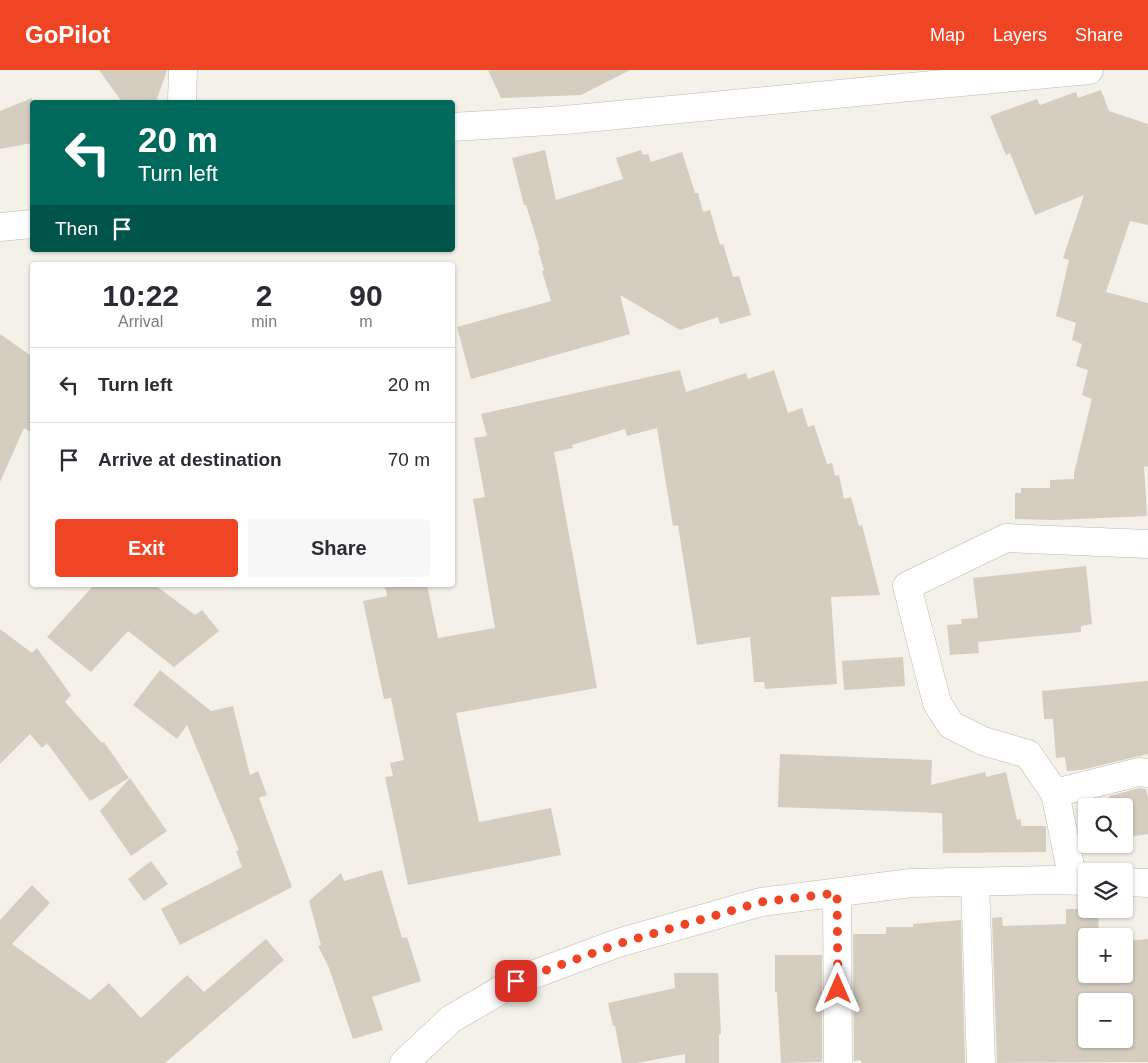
<!DOCTYPE html>
<html lang="en">
<head>
<meta charset="utf-8">
<style>
	body { margin:0; font-family:Arial,sans-serif; background:#f7f7f7; color:#2b2b33; height:100vh; display:flex; flex-direction:column; font-size:19px; white-space:nowrap }
	* { box-sizing:border-box; margin:0 }
	p { font-size:16px; color:#7c7c81 }
	.icon { flex:none; width:28px; height:28px; fill:none; stroke:currentColor; stroke-width:2; stroke-linecap:round; stroke-linejoin:round }
	.map { position:relative; flex:1; overflow:hidden }
	.sheet { position:absolute; left:30px; top:192px; width:425px; height:325px; display:flex; flex-direction:column; background:#fff; border-radius:5px; box-shadow:0 1px 4px #0004 }
	.sheet>* { flex:none }
	.top-card { position:absolute; left:30px; top:30px; width:425px; height:152px; border-radius:5px; box-shadow:0 1px 4px #0004; background:#00695c; color:#fff; overflow:hidden }
	.tools { position:absolute; left:1078px; top:728px; display:grid; gap:10px }
	.tools a { display:grid; place-items:center; width:55px; height:55px; border-radius:5px; background:#fff; box-shadow:0 1px 4px #0004; font-size:25px }
	.pin { position:absolute; display:grid; place-items:center; width:42px; height:42px; color:#fff; margin:-21px; border-radius:10px; box-shadow:0 2px 8px #0006 }
	.me { position:absolute; width:55px; margin:-28px; rotate:0deg; stroke-linejoin:round; filter:drop-shadow(0 0 4px #0008) }
	.turn { display:flex; align-items:center; gap:18px; height:105px; padding:0 25px; font-size:22px }
	.turn .icon { width:65px; height:65px; stroke-width:2.5 }
	.turn b { display:block; font-size:35px; line-height:42px }
	.then { display:flex; align-items:center; height:48px; padding:0 25px; background:#0003; gap:10px; font-size:19px }
	.eta { display:flex; justify-content:space-evenly; align-items:center; height:85px; text-align:center }
	.eta b { font-size:30px; font-weight:700; line-height:35px }
	.cta { display:flex; gap:10px; margin-top:auto; padding:10px 25px }
	.cta a { flex:1; height:58px; border-radius:5px; background:#ef4525; color:#fff; font-size:20px; font-weight:700; line-height:58px; text-align:center }
	.cta a+a { background:#f7f7f7; color:#2b2b33 }
	ul { padding:0; list-style:none }
	li { display:flex; align-items:center; gap:15px; height:75px; padding:0 25px; border-top:1px solid #e1e1e2 }
	li div { flex:1 }
	li b { display:block; font-size:19px }
	li em { font-style:normal }
	header { display:flex; align-items:center; gap:30px; box-sizing:border-box; height:70px; padding:0 25px; background:#ef4525; color:#fff }
	header strong { font-size:24px }
	nav { display:flex; gap:28px; margin-inline-start:auto; font-size:18px }
	.map>svg:first-child { display:block }
</style>
</head>
<body>
<header>
<strong>GoPilot</strong>
<nav><a>Map</a><a>Layers</a><a>Share</a></nav>
</header>
<div class="map">
<svg width="1148" height="993" viewBox="0 0 1148 993">
	<rect width="100%" height="100%" fill="#f4f1e9"/>
	<path fill="#d5cdbf" fill-rule="evenodd" d="M 99,0 L 167,0 L 156,32 L 122,32 Z
		M 488,0 L 630,0 L 581,25 L 501,28 Z
		M 1101,20 L 1109,41 L 1148,54 L 1148,155 L 1130,151 L 1106,222 L 1148,233 L 1148,397 L 1144,396 L 1147,446 L 1055,450 L 1015,449 L 1015,423 L 1021,423 L 1021,418 L 1050,418 L 1050,410 L 1074,409 L 1074,403 L 1092,329 L 1082,325 L 1088,300 L 1076,296 L 1082,274 L 1072,270 L 1076,253 L 1056,246 L 1069,190 L 1063,188 L 1084,125 L 1035,145 L 1010,83 L 1006,85 L 990,46 L 1037,29 L 1040,35 L 1076,22 L 1078,28 Z
		M 32,28 L 32,73 L 0,79 L 0,41 Z
		M 545,80 L 556,130 L 623,109 L 616,88 L 641,80 L 643,85 L 648,84 L 651,92 L 682,82 L 695,123 L 698,123 L 703,142 L 710,140 L 720,175 L 723,174 L 733,207 L 739,206 L 751,245 L 720,254 L 718,247 L 680,260 L 620,225 L 630,264 L 471,309 L 457,257 L 551,231 L 542,201 L 544,200 L 538,180 L 540,180 L 526,135 L 524,135 L 512,88 Z
		M 0,264 L 30,285 L 32,312 L 32,363 L 24,358 L 0,412 Z
		M 680,300 L 686,322 L 746,303 L 748,309 L 774,300 L 788,343 L 802,338 L 808,357 L 814,355 L 827,394 L 832,393 L 835,406 L 839,405 L 844,429 L 851,427 L 859,456 L 862,455 L 880,525 L 831,527 L 837,614 L 765,619 L 764,612 L 754,612 L 750,567 L 697,575 L 678,455 L 673,456 L 657,358 L 627,366 L 625,359 L 572,375 L 573,378 L 554,382 L 597,618 L 456,643 L 479,752 L 551,738 L 561,785 L 408,815 L 385,707 L 393,706 L 390,693 L 404,690 L 391,628 L 384,629 L 363,531 L 387,526 L 385,515 L 427,515 L 438,568 L 495,558 L 473,429 L 485,427 L 474,368 L 487,366 L 481,344 Z
		M 1086,496 L 1092,554 L 1081,556 L 1081,562 L 978,572 L 979,583 L 950,585 L 947,555 L 962,554 L 961,549 L 978,548 L 973,508 Z
		M 94,515 L 155,515 L 195,545 L 202,540 L 219,561 L 174,597 L 128,561 L 91,602 L 47,567 Z
		M 0,559 L 32,583 L 37,578 L 71,625 L 65,632 L 102,673 L 104,672 L 129,708 L 90,731 L 47,673 L 42,678 L 30,664 L 0,694 Z
		M 903,587 L 905,616 L 844,620 L 842,591 Z
		M 160,600 L 211,641 L 233,636 L 250,705 L 258,701 L 267,725 L 259,728 L 292,817 L 180,875 L 161,839 L 242,797 L 236,781 L 239,780 L 187,655 L 177,669 L 133,635 Z
		M 1148,611 L 1148,684 L 1081,700 L 1067,701 L 1065,687 L 1056,688 L 1053,649 L 1044,649 L 1042,621 Z
		M 780,684 L 932,690 L 931,715 L 985,702 L 986,707 L 1006,702 L 1017,750 L 1021,749 L 1021,756 L 1046,756 L 1046,782 L 943,783 L 942,743 L 778,737 Z
		M 130,708 L 167,761 L 131,786 L 100,741 Z
		M 1140,718 L 1146,719 L 1148,728 L 1148,764 L 1124,768 L 1124,736 L 1111,736 L 1109,726 Z
		M 151,791 L 168,814 L 144,831 L 128,809 Z
		M 382,800 L 402,868 L 407,867 L 421,911 L 372,927 L 383,960 L 353,969 L 329,898 L 318,876 L 321,875 L 309,831 L 341,803 L 344,811 Z
		M 32,815 L 50,833 L 12,874 L 90,930 L 109,913 L 141,948 L 187,905 L 204,922 L 266,869 L 284,890 L 165,993 L 0,993 L 0,850 Z
		M 1066,839 L 1098,839 L 1099,866 L 1086,866 L 1086,904 L 1124,904 L 1124,871 L 1148,869 L 1148,992 L 997,993 L 992,848 L 1002,847 L 1003,856 L 1066,854 ZM 1086,931 L 1124,931 L 1124,969 L 1086,969 Z
		M 961,850 L 965,993 L 861,993 L 861,990 L 854,991 L 853,864 L 886,864 L 886,857 L 913,857 L 913,854 Z
		M 775,885 L 822,885 L 822,992 L 781,993 L 777,922 L 775,922 Z
		M 674,903 L 718,903 L 721,964 L 719,964 L 719,993 L 685,993 L 685,984 L 637,993 L 622,993 L 615,956 L 613,956 L 608,933 L 675,918 Z"/>
	<g fill="none" stroke-linecap="round" stroke-linejoin="round">
		<defs>
			<path id="minor" d="M 182,32 L 183,0
				M 452,57 L 565,50 L 1089,0
				M 0,157 L 32,154
				M 1055,723 L 1028,684 L 983,671 L 951,655 L 937,633 L 907,516 L 1006,468 L 1148,474
				M 1073,810 L 1055,723 L 1139,702 L 1148,703
				M 975,812 L 981,993
				M 1124,812 L 1148,813
				M 837,823 L 838,993
				M 404,993 L 451,949 L 516,911 L 618,873 L 761,832 L 911,813 L 1052,810 L 1086,811"/>
		</defs>
		<use href="#minor" stroke="#bfb9ac" stroke-width="29"/>
		<use href="#minor" stroke="#fff" stroke-width="28"/>
	</g>
	<g fill="none" stroke-linecap="round" stroke-linejoin="round">
		<path stroke="#ef4525" stroke-width="9" stroke-dasharray="0 16.2" d="M 516,911 L 618,874 L 761,832 L 837,823 L 838,919"/>
	</g>
</svg>
<div class="tools">
<a><svg class="icon" aria-label="search" viewBox="0 0 24 24"><circle cx="10" cy="10" r="6"/><path d="M15 15l6 6"/></svg></a>
<a><svg class="icon" aria-label="layers" viewBox="0 0 24 24"><path d="M12 4l9 5-9 5-9-5zM3 14l9 5 9-5"/></svg></a>
<a>+</a>
<a>−</a>
</div>
<div class="pin" style="left:516px;top:911px;background:#d93025"><svg class="icon" aria-label="arrive" viewBox="0 0 24 24"><path d="M6 21V4h12l-3 4 3 4H6"/></svg></div>
<svg class="me" style="left:838px;top:919px" viewBox="-20 -20 40 40"><path d="M0-17L14 15 0 8-14 15z" fill="#ef4525" stroke="#fff" stroke-width="4"/></svg>
<div class="top-card">
<div class="turn"><svg class="icon" aria-label="left" viewBox="0 0 24 24"><path d="M17 20v-9H6M10 6l-5 5 5 5"/></svg><div><b>20 m</b>Turn left</div></div>
<div class="then">Then<svg class="icon" aria-label="arrive" viewBox="0 0 24 24"><path d="M6 21V4h12l-3 4 3 4H6"/></svg></div>
</div>
<section class="sheet">
<div class="eta">
<div><b>10:22</b><p>Arrival</p></div>
<div><b>2</b><p>min</p></div>
<div><b>90</b><p>m</p></div>
</div>
<ul>
<li><svg class="icon" aria-label="left" viewBox="0 0 24 24"><path d="M17 20v-9H6M10 6l-5 5 5 5"/></svg><div><b>Turn left</b></div><em>20 m</em></li>
<li><svg class="icon" aria-label="arrive" viewBox="0 0 24 24"><path d="M6 21V4h12l-3 4 3 4H6"/></svg><div><b>Arrive at destination</b></div><em>70 m</em></li>
</ul>
<div class="cta"><a>Exit</a><a>Share</a></div>
</section>
</div>
</body>
</html>
